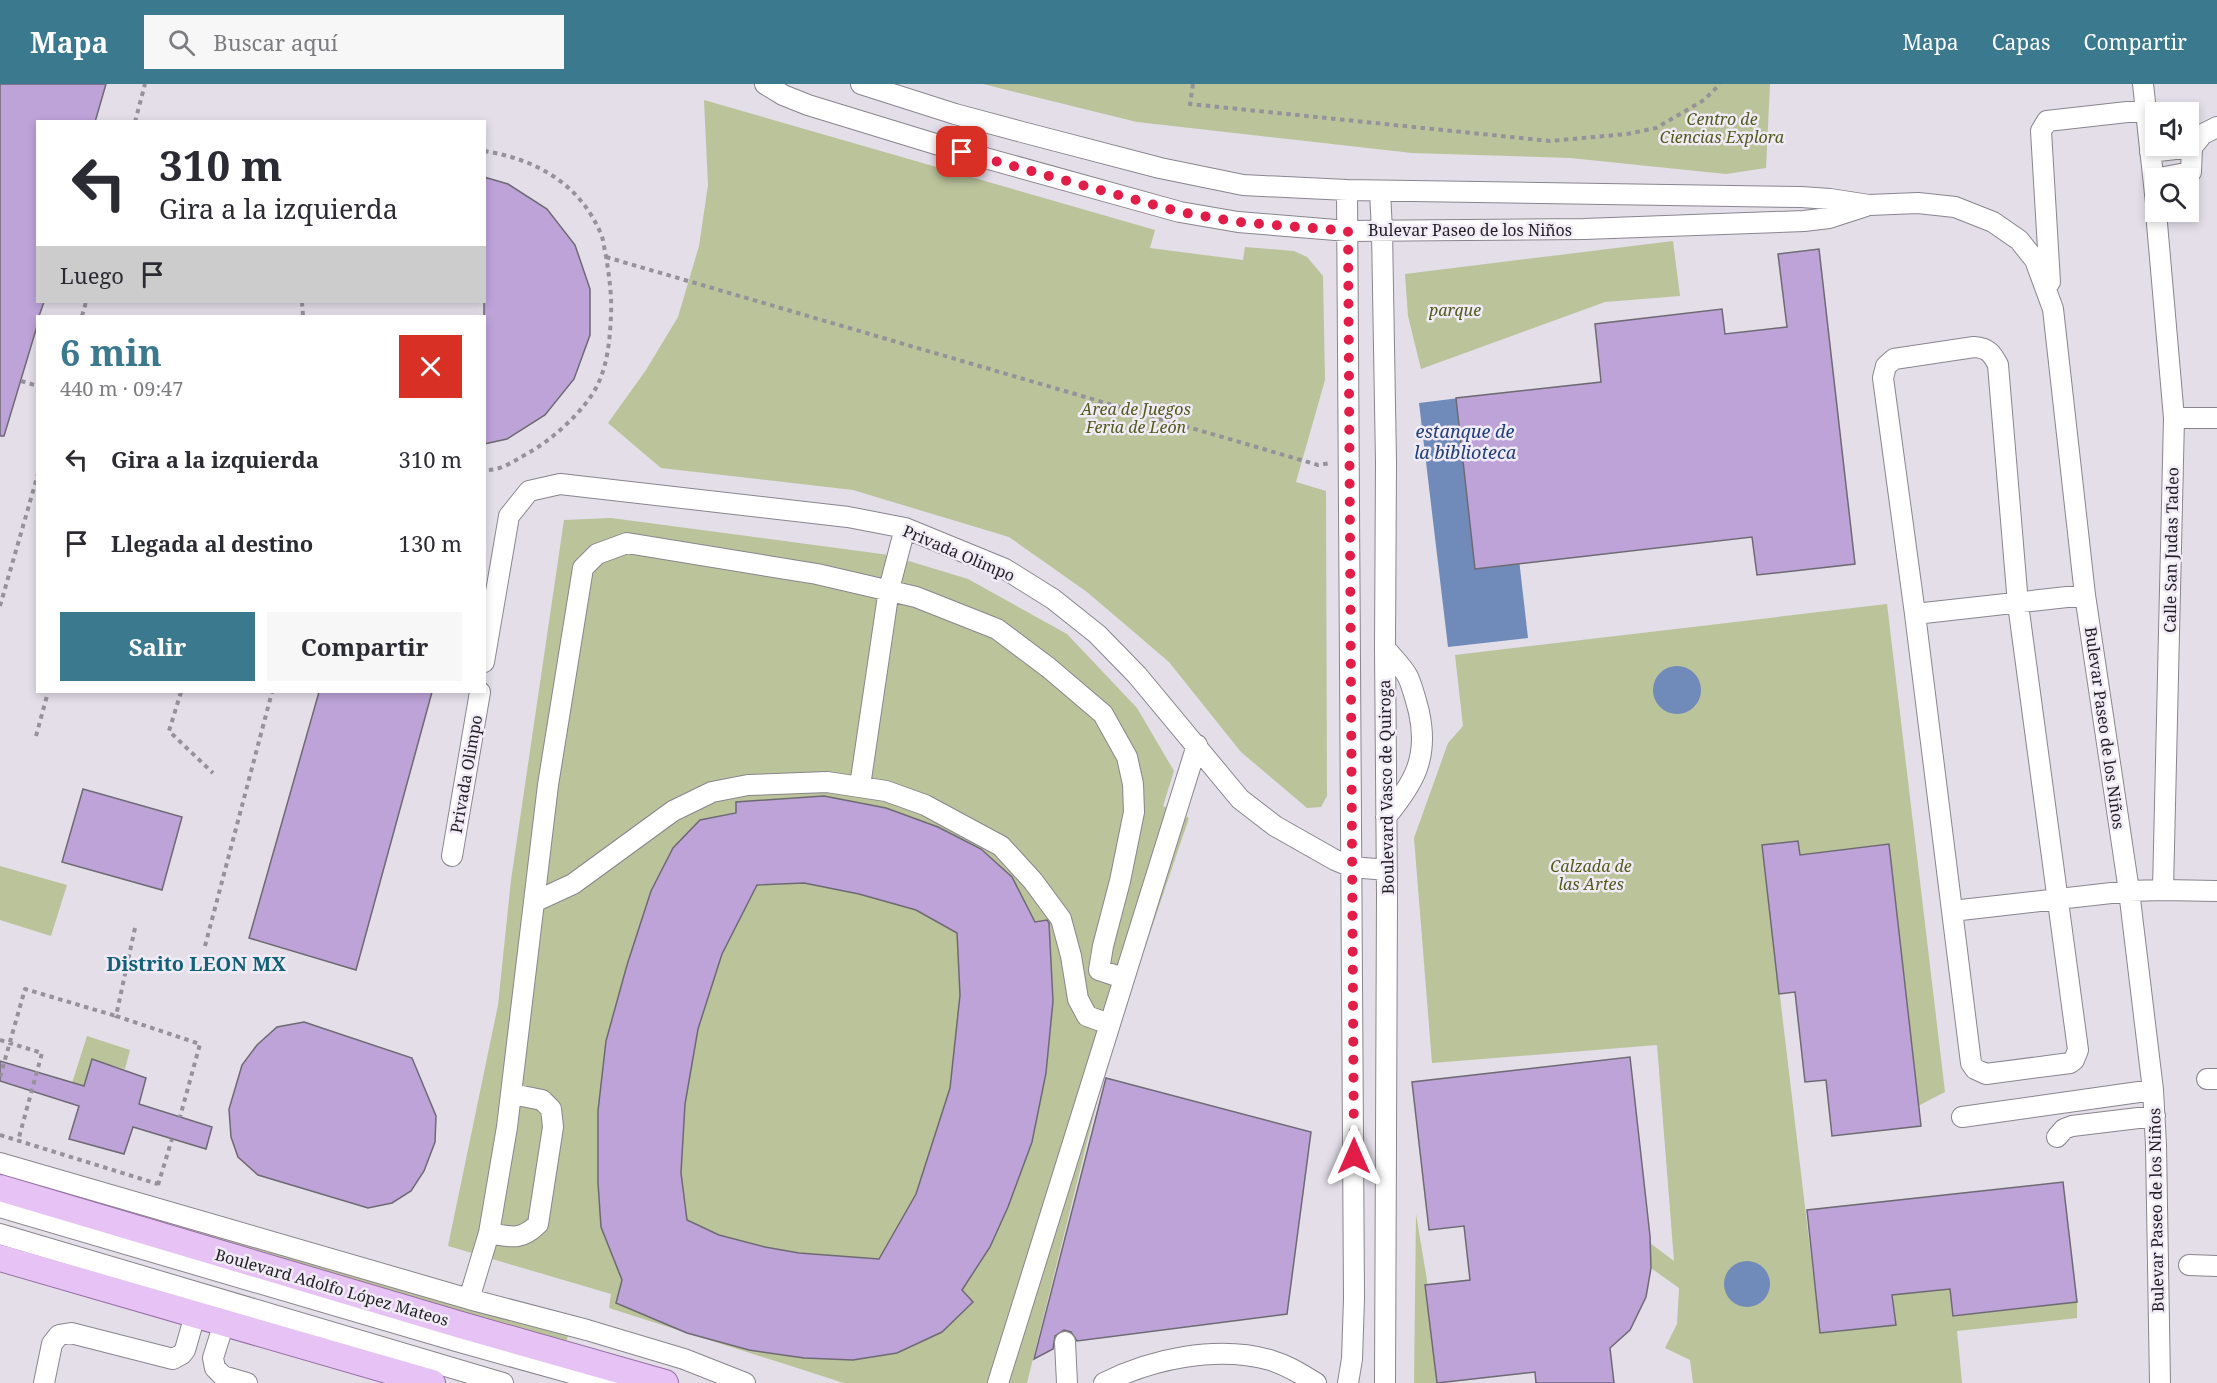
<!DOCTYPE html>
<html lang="es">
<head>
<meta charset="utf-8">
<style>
	body { margin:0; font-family:"Noto Serif",serif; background:#f7f7f7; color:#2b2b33; height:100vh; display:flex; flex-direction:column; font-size:22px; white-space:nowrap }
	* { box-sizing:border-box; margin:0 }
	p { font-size:20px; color:#7c7c81 }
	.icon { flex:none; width:33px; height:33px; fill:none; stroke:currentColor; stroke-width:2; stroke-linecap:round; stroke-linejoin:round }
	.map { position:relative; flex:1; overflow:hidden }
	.details { position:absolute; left:36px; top:231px; width:450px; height:378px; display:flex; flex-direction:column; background:#fff; border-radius:0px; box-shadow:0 3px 9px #0003 }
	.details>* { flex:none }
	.hud { position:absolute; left:36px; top:36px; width:450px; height:183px; border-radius:0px; box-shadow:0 3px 9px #0003; background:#fff; color:#2b2b33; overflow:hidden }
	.tools { position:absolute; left:2145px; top:18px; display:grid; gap:12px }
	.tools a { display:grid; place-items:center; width:54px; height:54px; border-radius:0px; background:#fff; box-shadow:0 3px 9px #0003; font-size:30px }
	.pin { position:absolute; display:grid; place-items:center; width:51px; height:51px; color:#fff; margin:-26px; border-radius:12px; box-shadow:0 3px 9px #0006 }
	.me { position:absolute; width:66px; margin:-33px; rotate:0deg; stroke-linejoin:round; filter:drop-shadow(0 0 4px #0008) }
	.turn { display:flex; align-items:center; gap:21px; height:126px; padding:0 24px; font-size:27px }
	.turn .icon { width:78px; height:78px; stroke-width:2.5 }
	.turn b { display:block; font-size:42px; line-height:51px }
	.then { display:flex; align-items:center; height:57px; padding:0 24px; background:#0003; gap:12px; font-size:22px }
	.round { display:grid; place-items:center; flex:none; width:63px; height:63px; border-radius:0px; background:#f7f7f7 }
	.headline { display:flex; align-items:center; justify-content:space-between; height:102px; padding:0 24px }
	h1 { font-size:36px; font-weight:700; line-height:45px; color:#3b798f }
	.action { display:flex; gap:12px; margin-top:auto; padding:12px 24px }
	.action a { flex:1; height:69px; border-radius:0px; background:#3b798f; color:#fff; font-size:24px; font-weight:700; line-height:69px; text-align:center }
	.action a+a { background:#f7f7f7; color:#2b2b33 }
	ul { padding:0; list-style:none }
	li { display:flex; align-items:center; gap:18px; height:84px; padding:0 24px }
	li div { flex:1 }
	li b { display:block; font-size:22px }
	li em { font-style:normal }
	header { display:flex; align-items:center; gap:36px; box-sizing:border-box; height:84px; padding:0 30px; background:#3b798f; color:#fff }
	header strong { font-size:28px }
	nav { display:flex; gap:33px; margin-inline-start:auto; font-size:21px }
	.search { width:420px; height:54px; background:#f7f7f7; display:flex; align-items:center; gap:15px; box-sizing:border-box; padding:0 21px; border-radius:0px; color:#7c7c81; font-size:22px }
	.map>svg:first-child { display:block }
</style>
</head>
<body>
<header>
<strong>Mapa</strong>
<div class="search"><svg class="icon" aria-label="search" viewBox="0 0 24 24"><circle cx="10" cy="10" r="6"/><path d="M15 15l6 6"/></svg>Buscar aquí</div>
<nav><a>Mapa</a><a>Capas</a><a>Compartir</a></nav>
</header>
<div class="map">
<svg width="2217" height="1299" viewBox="0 0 2217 1299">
	<rect width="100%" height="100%" fill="#e3dee8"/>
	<path fill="#bbc39b" d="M 983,0 L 1770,0 L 1766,84 L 1726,90 L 1570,74 L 1412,69 L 1137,38 Z
		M 704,16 L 1155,146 L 1150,164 L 1243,176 L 1245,163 L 1294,167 L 1307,173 L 1323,192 L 1325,296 L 1296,398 L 1326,407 L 1327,712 L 1321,723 L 1307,724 L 1241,668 L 1169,578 L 1087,508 L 1009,453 L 853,406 L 661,384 L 608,339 L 646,286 L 678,233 L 699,162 L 708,101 Z
		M 1673,157 L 1680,212 L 1605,218 L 1421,285 L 1408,232 L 1405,190 Z
		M 611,434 L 889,471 L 968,495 L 1067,550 L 1137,624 L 1174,687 L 1163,722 L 1189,734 L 1109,970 L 1027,1299 L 844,1299 L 609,1224 L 611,1210 L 448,1162 L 498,921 L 511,796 L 564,436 Z
		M 1887,520 L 1945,1008 L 1918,1022 L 1888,761 L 1800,771 L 1762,761 L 1820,1249 L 1895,1241 L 1890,1187 L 1950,1205 L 1953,1232 L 2077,1218 L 2077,1234 L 1957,1247 L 1962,1299 L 1693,1299 L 1690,1276 L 1665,1264 L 1677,1240 L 1679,1204 L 1651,1184 L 1650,1159 L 1674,1177 L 1657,961 L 1432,979 L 1414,754 L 1448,659 L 1463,642 L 1455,571 Z
		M 0,782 L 67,801 L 51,852 L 0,836 Z
		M 87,952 L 130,966 L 125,985 L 92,976 L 79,1022 L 66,1018 Z
		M 0,1085 L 465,1224 L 568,1252 L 566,1258 L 463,1229 L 0,1089 Z
		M 1416,1130 L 1444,1299 L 1414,1299 Z"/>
	<path fill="#708aba" d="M 1500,309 L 1528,554 L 1448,563 L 1419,319 Z
		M1653 606a24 24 0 1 1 48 0a24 24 0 1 1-48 0Z
		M1724 1200a23 23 0 1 1 46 0a23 23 0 1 1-46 0Z"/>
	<path fill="#bda3d8" stroke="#6e6a73" stroke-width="1.5" fill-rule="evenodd" d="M 0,0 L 106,0 L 95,38 L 38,38 L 38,218 L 44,218 L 39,232 L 38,232 L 38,239 L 4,352 L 0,352 Z
		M 484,93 L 508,100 L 547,125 L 575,161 L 590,205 L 590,251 L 574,295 L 545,331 L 507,355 L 484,360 Z
		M 1819,165 L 1855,480 L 1757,491 L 1752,453 L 1475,485 L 1456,314 L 1601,298 L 1595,240 L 1722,225 L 1725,250 L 1787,243 L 1778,170 Z
		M 319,608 L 432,608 L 356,886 L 249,854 Z
		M 83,705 L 182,733 L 162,806 L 62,778 Z
		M 824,712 L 886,724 L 938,743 L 981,765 L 1012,793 L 1035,838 L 1047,836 L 1049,839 L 1053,917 L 1046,989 L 1032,1058 L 1008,1123 L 990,1163 L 962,1206 L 973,1218 L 942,1248 L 897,1269 L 853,1276 L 804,1274 L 749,1266 L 687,1249 L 616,1219 L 622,1196 L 601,1143 L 598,1099 L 598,1027 L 606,957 L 627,881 L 651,807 L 673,764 L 700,736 L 736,729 L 736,718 ZM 804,799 L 859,810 L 916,826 L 957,849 L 960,911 L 950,1004 L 916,1110 L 879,1175 L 799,1169 L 765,1163 L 719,1151 L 687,1136 L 681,1089 L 685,1020 L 698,945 L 722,870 L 757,801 Z
		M 1798,757 L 1800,771 L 1889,760 L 1921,1042 L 1832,1052 L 1826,996 L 1805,998 L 1795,908 L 1779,910 L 1762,761 Z
		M 304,938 L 412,974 L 436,1032 L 435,1058 L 424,1087 L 411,1107 L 392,1119 L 368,1124 L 258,1091 L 238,1073 L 231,1053 L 229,1025 L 242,981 L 257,961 L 277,943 Z
		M 1630,973 L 1650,1152 L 1651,1184 L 1646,1213 L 1630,1246 L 1610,1264 L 1614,1299 L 1536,1299 L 1535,1288 L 1437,1299 L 1425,1201 L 1470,1196 L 1464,1142 L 1429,1146 L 1412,998 Z
		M 92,975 L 146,994 L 139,1020 L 212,1043 L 206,1065 L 133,1043 L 124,1070 L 69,1055 L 79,1022 L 0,997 L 0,977 L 84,1002 Z
		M 1106,994 L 1311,1048 L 1287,1230 L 1077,1257 L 1071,1248 L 1064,1246 L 1055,1252 L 1053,1265 L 1034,1275 Z
		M 2063,1098 L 2077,1218 L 1953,1232 L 1950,1205 L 1892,1211 L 1896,1241 L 1820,1249 L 1807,1126 Z"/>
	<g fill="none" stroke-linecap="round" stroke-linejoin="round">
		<defs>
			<path id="minor" d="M 765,0 L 783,11 L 808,21 L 942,62 L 1180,128 L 1238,138 L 1348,147 L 1584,145 L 1804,137 L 1829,134 L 1866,122
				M 861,0 L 955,30 L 1022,48 L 1160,84 L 1243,101 L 1347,106 L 1801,113 L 1830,115 L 1869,121 L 1918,119 L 1955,123 L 1993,138 L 2019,156 L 2035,176 L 2053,225 L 2085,511 L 2129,807 L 2153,1006 L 2156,1061 L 2160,1299
				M 2143,0 L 2156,119
				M 2150,68 L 2192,63
				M 2154,95 L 2191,88 L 2192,63 L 2203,50 L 2217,43
				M 1347,106 L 1354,1215 L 1352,1275 L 1348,1299
				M 1380,107 L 1382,147 L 1386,378 L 1385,564 L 1387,810 L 1385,1299
				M 2156,128 L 2174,334 L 2163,806
				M 2050,198 L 2041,47 L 2047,37 L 2145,26
				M 1974,263 C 1988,264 1992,269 1998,281 L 2018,520 L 2078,966 L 2074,976 L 2070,979 L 1986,990 L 1975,985 L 1971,979 L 1915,530 L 1883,294 L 1886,282 L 1894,275 Z
				M 2174,334 L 2217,334
				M 1915,530 L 2085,511
				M 1385,564 C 1392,573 1403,583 1408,593 C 1413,604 1416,617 1419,628 C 1429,674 1414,699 1386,733
				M 484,578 L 509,432 L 529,407 L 560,400 L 848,433 L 905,444 L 1005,485 L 1053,515 L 1097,550 L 1137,591 L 1240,715 L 1275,742 L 1335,776 L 1352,783 L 1387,786
				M 860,702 L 889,505 L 905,444
				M 452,772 L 480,608
				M 534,818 L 573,800 L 673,727 L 712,708 L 748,701 L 827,698 L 886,707 L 925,721 L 1001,762 L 1033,797 L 1061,835 L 1071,872 L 1078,915 L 1087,932 L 1109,940
				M 1952,827 L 2129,807 L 2163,806 L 2217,807
				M 2207,995 L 2217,995
				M 1962,1033 L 2153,1006
				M 2057,1053 L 2064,1045 L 2072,1042 L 2155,1032
				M 0,1079 L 469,1215 L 587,1246 L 684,1275 L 745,1299
				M 0,1123 L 456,1257 L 607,1299
				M 489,1149 C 511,1153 521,1157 538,1140 L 553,1043 L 551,1025 L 542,1016 L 512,1010
				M 0,1150 L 503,1299
				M 2189,1181 L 2217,1182
				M 469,1215 L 489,1149 L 507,1043 L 548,701 L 583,484 L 597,470 L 627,459 L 817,490 L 916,513 L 997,545 L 1049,584 L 1103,630 L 1127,673 L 1133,700 L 1134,728 L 1120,797 L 1103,862 L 1099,886 L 1123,894
				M 224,1239 L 213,1274 L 215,1284 L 223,1292 L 247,1299
				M 1065,1258 L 1067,1299
				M 44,1299 L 52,1260 L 59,1251 L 71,1249 L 173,1275 L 182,1270 L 185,1266 L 195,1231
				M 998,1299 L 1197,661
				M 1104,1299 C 1151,1275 1217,1261 1270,1276 C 1287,1281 1301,1290 1316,1299"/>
			<path id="major" d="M 0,1104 L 461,1241 L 665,1299
				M 0,1174 L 432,1299"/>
		</defs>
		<use href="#minor" stroke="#89858e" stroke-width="22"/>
		<use href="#major" stroke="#976fa5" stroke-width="28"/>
		<path stroke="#96929a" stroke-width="4" stroke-dasharray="4.5 4.5" stroke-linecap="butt" d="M 1193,0 L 1190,20 L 1550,57 L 1627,50 L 1656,44 L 1704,16 L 1720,0
			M 135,38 L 145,0
			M 484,67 C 536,75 580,100 601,150 C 604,157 604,165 606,172 C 609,192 612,210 611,231 C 610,254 608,280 597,302 C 585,326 553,355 530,368 C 515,376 502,387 484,386
			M 606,173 L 1301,376 L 1318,381 L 1331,379
			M 302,218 L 303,232
			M 82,232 L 86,218
			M 21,297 L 38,302
			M 0,522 L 38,390
			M 181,608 L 169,647 L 213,689
			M 36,652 L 48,608
			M 135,844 L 116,932 L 200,960 L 180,1033
			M 205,862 L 272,608
			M 0,956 L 42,969 L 18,1057
			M 0,993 L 25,905 L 116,932
			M 0,1051 L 158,1100
			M 158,1101 L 172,1055"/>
		<use href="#minor" stroke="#fff" stroke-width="20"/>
		<use href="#major" stroke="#e7c2f4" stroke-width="26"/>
	</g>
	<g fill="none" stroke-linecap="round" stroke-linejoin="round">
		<path stroke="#e11d48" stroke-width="10" stroke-dasharray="0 18" d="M 962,68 L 1180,128 L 1238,138 L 1348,147 L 1354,1072"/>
	</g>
	<g text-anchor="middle" stroke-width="5" stroke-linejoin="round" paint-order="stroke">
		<g font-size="16" font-style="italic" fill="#505a19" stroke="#f0ebf6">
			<text x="1722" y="41">Centro de<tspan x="1722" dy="18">Ciencias Explora</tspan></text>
			<text x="1455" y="232">parque</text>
			<text x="1136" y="331">Area de Juegos<tspan x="1136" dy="18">Feria de León</tspan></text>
			<text x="1591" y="788">Calzada de<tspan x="1591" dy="18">las Artes</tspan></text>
		</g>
		<g font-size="16" fill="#201e22" stroke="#f0ebf6">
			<text x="1470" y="152">Bulevar Paseo de los Niños</text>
			<text transform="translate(2171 466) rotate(-89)" y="6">Calle San Judas Tadeo</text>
			<text transform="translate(959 469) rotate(23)" y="6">Privada Olimpo</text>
			<text transform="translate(2105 644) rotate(82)" y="6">Bulevar Paseo de los Niños</text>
			<text transform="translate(466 690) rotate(-80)" y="6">Privada Olimpo</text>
			<text transform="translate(1386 703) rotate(-91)" y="6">Boulevard Vasco de Quiroga</text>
			<text transform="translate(2156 1126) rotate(-91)" y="6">Bulevar Paseo de los Niños</text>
			<text transform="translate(332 1203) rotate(16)" y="6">Boulevard Adolfo López Mateos</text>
		</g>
		<g font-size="18" font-style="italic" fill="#203e7a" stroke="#f0ebf6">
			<text x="1465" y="354">estanque de<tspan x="1465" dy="21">la biblioteca</tspan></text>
		</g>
		<g font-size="20" font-weight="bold" fill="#116078" stroke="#f0ebf6">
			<text x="196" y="887">Distrito LEON MX</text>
		</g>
	</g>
</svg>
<div class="tools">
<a><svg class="icon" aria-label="sound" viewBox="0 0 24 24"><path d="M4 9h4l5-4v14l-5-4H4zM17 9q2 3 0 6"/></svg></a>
<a><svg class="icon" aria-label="search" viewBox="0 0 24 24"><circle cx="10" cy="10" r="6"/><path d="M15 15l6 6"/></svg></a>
</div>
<div class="pin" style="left:962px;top:68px;background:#d93025"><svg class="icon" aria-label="arrive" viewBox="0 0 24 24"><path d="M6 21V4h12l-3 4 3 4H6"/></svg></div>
<svg class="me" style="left:1354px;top:1072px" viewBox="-20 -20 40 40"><path d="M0-17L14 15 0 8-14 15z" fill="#e11d48" stroke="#fff" stroke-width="4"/></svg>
<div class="hud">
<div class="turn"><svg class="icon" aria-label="left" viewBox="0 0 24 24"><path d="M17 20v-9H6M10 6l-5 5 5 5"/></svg><div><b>310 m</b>Gira a la izquierda</div></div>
<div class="then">Luego<svg class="icon" aria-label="arrive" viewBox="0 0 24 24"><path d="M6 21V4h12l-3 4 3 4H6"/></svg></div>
</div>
<section class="details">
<div class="headline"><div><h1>6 min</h1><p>440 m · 09:47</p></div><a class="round" style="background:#d93025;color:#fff"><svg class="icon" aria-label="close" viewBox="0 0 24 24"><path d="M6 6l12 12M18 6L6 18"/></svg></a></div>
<ul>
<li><svg class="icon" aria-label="left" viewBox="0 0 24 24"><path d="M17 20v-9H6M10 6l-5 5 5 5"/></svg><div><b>Gira a la izquierda</b></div><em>310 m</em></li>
<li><svg class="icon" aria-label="arrive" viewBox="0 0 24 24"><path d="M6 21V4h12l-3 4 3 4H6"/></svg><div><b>Llegada al destino</b></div><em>130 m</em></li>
</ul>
<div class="action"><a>Salir</a><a>Compartir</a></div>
</section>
</div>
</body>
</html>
